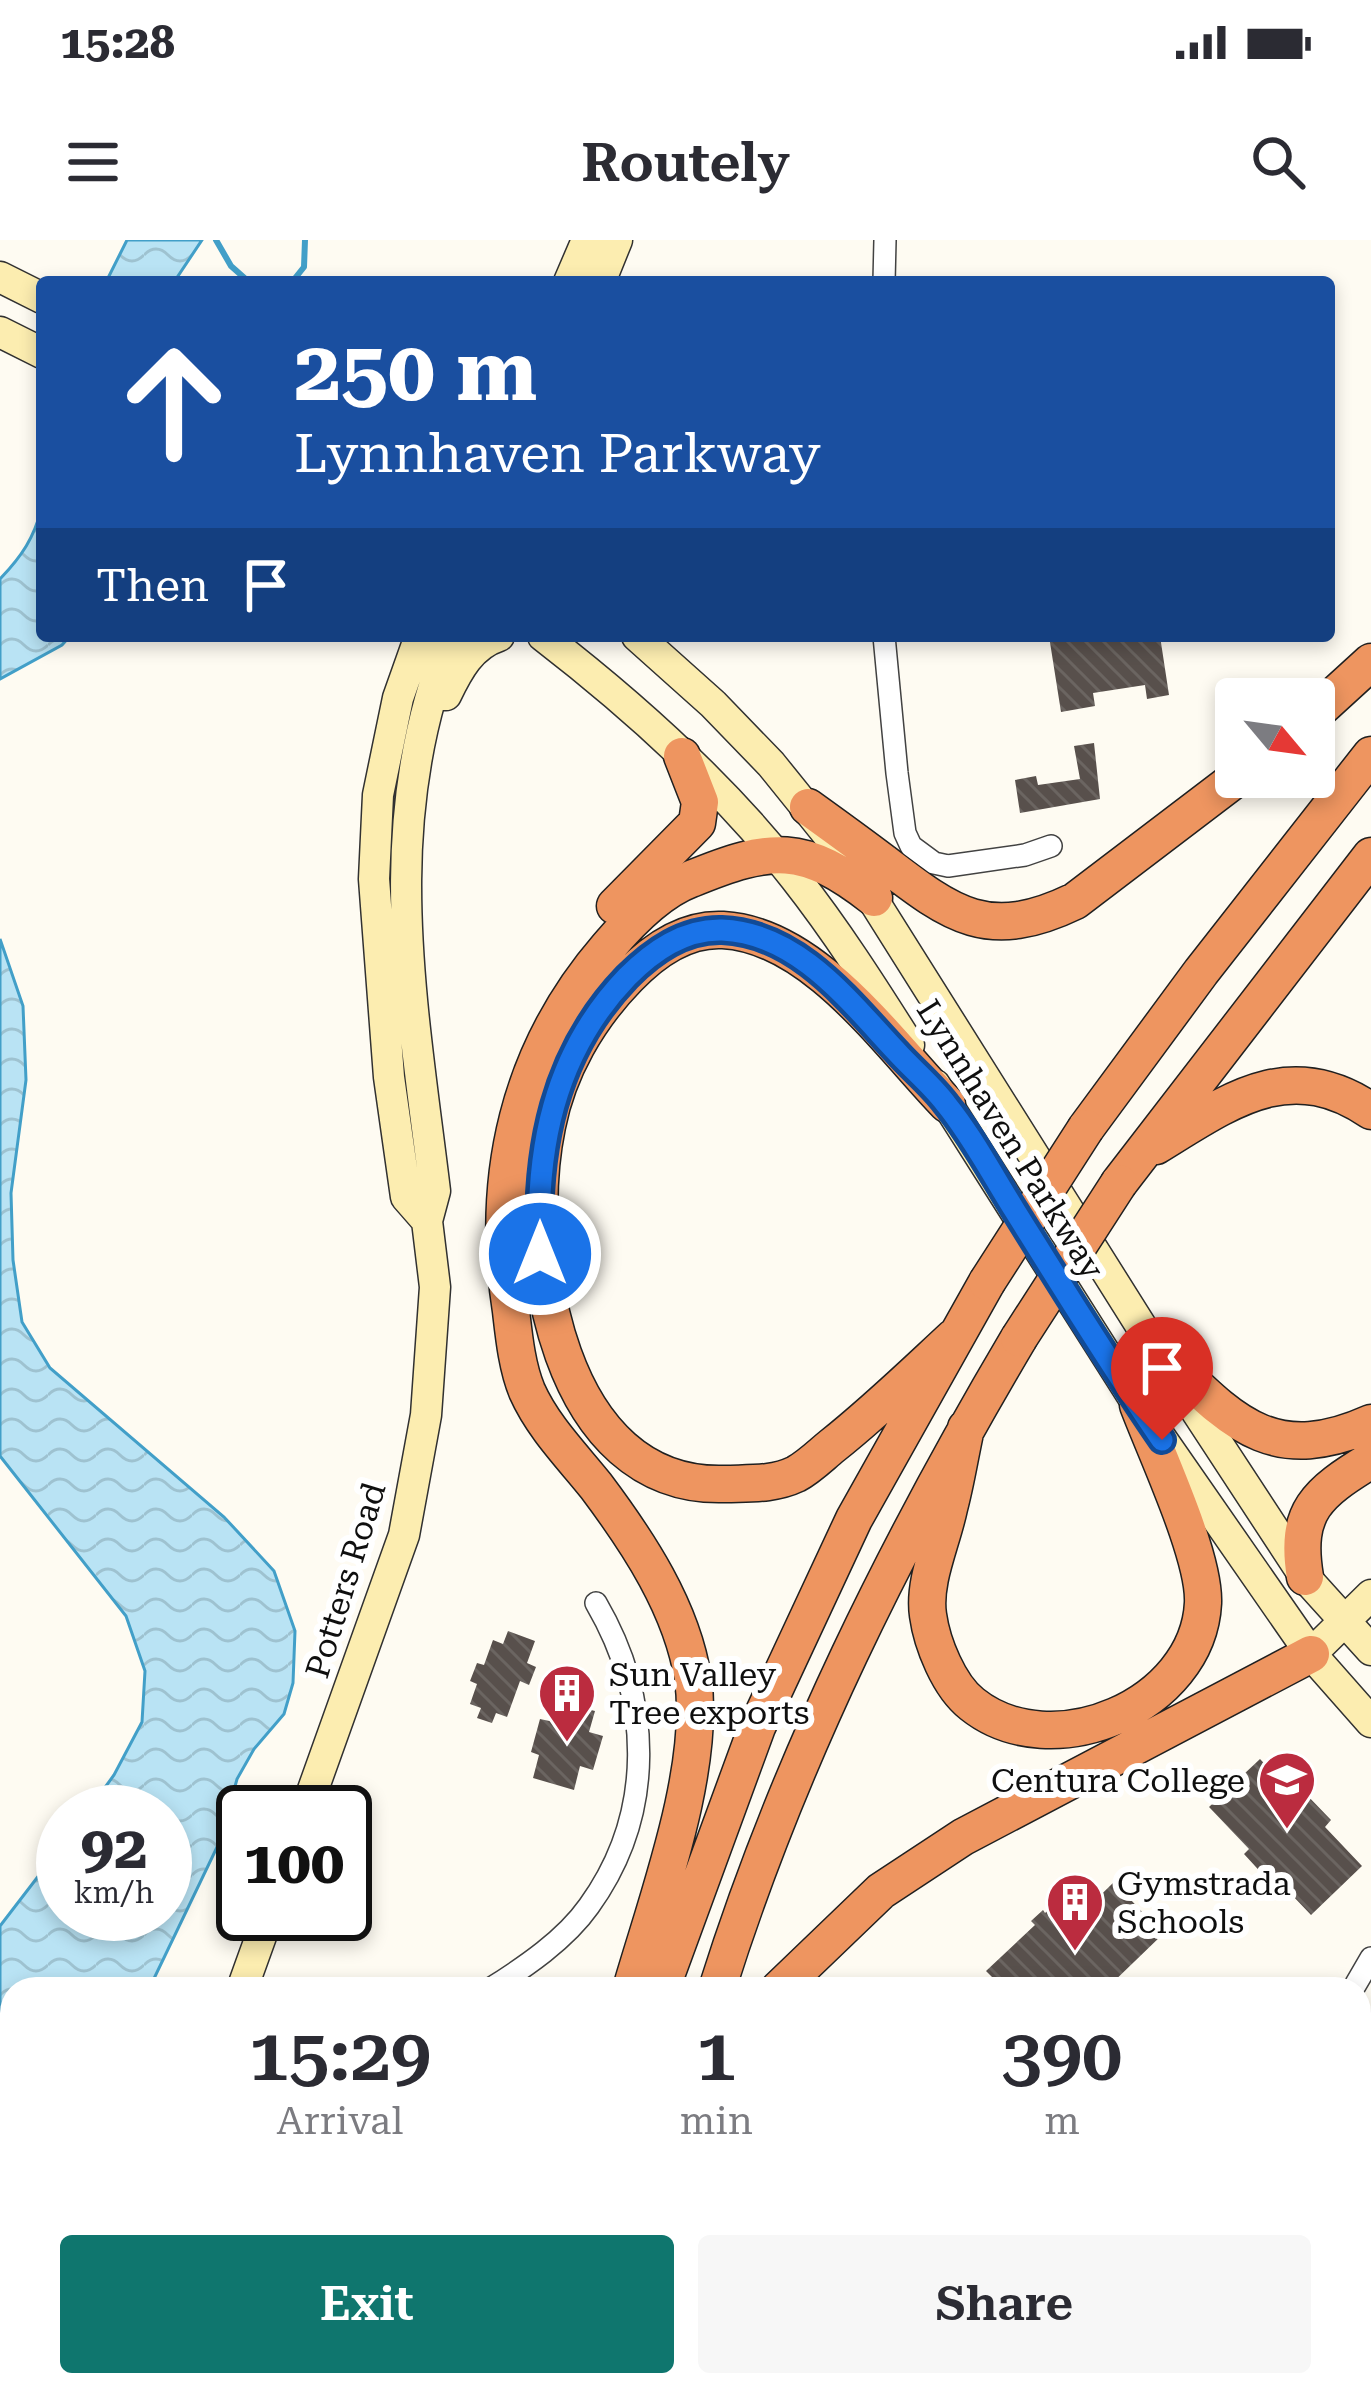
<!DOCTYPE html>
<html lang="en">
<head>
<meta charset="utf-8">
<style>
	body { margin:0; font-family:"Roboto Serif",serif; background:#f7f7f7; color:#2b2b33; height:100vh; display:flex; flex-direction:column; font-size:45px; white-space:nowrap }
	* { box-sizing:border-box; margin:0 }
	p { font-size:39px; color:#7c7c81 }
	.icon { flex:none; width:66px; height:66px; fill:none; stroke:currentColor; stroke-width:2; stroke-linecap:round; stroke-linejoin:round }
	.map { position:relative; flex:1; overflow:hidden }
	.details { position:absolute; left:0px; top:1737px; width:1371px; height:420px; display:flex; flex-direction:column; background:#fff; border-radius:36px 36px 0 0; box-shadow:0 6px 18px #0003 }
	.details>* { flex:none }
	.banner { position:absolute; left:36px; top:36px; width:1299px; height:366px; border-radius:12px; box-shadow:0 6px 18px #0003; background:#1a4fa0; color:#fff; overflow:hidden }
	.needle { width:78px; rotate:119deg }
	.buttons { position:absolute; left:1215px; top:438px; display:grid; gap:24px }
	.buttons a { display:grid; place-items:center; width:120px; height:120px; border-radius:12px; background:#fff; box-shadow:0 6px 18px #0003; font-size:60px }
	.speed { position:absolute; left:36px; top:1545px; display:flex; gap:24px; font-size:60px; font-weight:700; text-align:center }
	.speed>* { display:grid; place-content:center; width:156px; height:156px; border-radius:50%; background:#fff; box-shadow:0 6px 18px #0003; line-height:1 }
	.speed small { font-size:30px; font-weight:400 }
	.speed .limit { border:6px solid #111; border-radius:18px; background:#fff; color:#111 }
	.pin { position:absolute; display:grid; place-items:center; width:102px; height:102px; color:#fff; margin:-123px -51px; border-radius:50% 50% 50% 0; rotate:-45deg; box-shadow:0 0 12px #0007 }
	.pin .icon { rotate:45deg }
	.me { position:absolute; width:132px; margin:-66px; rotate:0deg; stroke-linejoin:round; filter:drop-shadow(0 0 9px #0008) }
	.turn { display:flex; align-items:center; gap:42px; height:252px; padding:0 60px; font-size:54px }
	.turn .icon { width:156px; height:156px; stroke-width:2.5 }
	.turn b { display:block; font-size:84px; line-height:102px }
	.then { display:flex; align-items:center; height:114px; padding:0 60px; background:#0003; gap:24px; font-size:45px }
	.eta { display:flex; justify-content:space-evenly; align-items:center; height:204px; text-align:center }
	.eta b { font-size:72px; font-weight:600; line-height:84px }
	.button { display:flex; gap:24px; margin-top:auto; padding:24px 60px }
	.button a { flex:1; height:138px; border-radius:12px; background:#0f766e; color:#fff; font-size:48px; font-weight:600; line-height:138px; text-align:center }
	.button a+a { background:#f7f7f7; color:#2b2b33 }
	.status { display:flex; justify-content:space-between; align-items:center; height:84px; padding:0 60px; background:#fff; direction:ltr }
	.status svg { height:33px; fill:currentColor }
	header { display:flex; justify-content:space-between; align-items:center; height:156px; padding:0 60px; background:#fff; font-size:54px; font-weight:600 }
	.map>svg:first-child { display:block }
</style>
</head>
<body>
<div class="status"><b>15:28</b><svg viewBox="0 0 49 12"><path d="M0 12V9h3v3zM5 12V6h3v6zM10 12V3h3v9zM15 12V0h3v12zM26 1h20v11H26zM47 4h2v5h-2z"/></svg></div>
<header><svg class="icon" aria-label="menu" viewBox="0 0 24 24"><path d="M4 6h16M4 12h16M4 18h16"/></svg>Routely<svg class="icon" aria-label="search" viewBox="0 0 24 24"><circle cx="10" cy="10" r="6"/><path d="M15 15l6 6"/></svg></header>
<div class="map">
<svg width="1371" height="2157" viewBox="0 0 1371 2157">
	<defs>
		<pattern id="industrial-grid" width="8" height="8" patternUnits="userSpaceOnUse" patternTransform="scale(3)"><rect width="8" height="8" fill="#ece4ed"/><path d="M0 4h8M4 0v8" fill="none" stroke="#c9c2ca"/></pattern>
		<pattern id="water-waves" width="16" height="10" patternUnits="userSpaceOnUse" patternTransform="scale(3)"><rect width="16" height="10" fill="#b9e3f4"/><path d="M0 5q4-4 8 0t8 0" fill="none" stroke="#9ec2d0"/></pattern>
		<pattern id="building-back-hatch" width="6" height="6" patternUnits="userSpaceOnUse" patternTransform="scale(3)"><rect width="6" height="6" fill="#58504c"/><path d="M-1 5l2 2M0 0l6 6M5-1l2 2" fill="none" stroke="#6b6561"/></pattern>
	</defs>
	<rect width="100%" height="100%" fill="#fefbf2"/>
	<path fill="url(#industrial-grid)" d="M 1371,1770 L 1371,2157 L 1139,2157 L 1146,2145 L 1359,2145 L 1359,1790 Z"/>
	<path fill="url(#water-waves)" stroke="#429fc8" stroke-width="3" d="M 127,0 L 202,0 L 174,42 L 106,42 Z
		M 42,267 L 42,396 L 70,396 L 62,405 L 0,439 L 0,339 C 22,316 34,298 42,267 Z
		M 0,699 L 23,766 L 26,840 L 11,953 L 13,1020 L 22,1082 L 50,1128 L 224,1277 L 274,1331 L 295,1391 L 293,1443 L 284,1474 L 254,1509 L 237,1539 L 220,1601 L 149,1749 L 12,1749 L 12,1783 L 0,1795 L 0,1686 L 63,1604 L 63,1674 L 165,1674 L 165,1572 L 87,1572 L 114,1535 L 142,1482 L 145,1431 L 126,1376 L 0,1216 Z
		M 12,1812 L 12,2084 L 0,2075 L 0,1831 Z"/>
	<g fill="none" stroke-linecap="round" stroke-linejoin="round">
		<path stroke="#429fc8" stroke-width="6" d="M 216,0 L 231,26 L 249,42
			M 292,42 L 304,27 L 305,0"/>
	</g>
	<path fill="url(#building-back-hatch)" d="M 1049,396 L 1160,396 L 1169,455 L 1147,459 L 1145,445 L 1093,453 L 1095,466 L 1061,472 Z
		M 1094,503 L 1100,559 L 1020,573 L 1015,540 L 1036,536 L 1038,545 L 1080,539 L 1074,506 Z
		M 508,1391 L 535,1401 L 527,1423 L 536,1427 L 529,1445 L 520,1441 L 507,1477 L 496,1473 L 492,1483 L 477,1478 L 481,1468 L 470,1464 L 477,1444 L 470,1441 L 477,1423 L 484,1425 L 493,1400 L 503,1404 Z
		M 559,1462 L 595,1471 L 589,1492 L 603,1496 L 593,1530 L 580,1526 L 574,1550 L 533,1538 L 539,1515 L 531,1512 L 540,1479 L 554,1482 Z
		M 1260,1519 L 1297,1558 L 1304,1552 L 1331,1580 L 1325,1587 L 1362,1626 L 1311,1675 L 1271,1633 L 1266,1638 L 1244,1614 L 1249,1609 L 1209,1567 Z
		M 1114,1642 L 1163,1694 L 1106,1749 L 1004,1749 L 986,1731 L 1035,1685 L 1031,1681 L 1043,1670 L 1045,1673 L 1055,1664 L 1073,1682 Z"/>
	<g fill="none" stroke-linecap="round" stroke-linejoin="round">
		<defs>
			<path id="street" d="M 884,42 L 885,0
				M 884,396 L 897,533 L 905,593 L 911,606 L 934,623 L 948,626 L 1025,615 L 1051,606
				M 490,1749 C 525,1727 565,1700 589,1666 C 656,1573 652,1459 596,1363
				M 1353,1749 L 1371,1718
				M 800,2145 L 825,2157
				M 1112,2157 L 1120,2145"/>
			<path id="secondary" d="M 0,37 L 42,58
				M 569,42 L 587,0
				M 600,42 L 617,0
				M 0,92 L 42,113
				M 420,396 L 398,458 L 378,555 L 374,639 L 389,837 L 406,957 L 427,981
				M 543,396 C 635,467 723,546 795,638 C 836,690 873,748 909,805
				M 637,396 L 713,464 L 771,524 L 846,617 L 1153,1105 L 1305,1337 L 1371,1410
				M 446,455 C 458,430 471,405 499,396
				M 935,845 L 1138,1165 L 1311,1414 L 1371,1482
				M 1311,1414 L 1371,1355
				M 305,1572 L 404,1295 L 426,1175 L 435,1047 L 427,981 L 435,951 C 412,761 376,579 452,396
				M 242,1749 L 269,1674
				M 85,2157 L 90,2145"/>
			<path id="highway" d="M 1314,474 L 1371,422
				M 808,567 C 833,585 858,603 883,622 C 952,675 988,703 1075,661 L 1238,537
				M 615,666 L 697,583 L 700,562 L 682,516
				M 947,864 C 888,803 814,695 723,690 C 685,688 653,711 628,737 C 588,778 558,830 547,886 C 521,1011 557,1250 725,1244 C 749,1243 773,1245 796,1234 C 809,1227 821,1215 832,1206 C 875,1172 914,1134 954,1097
				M 1086,888 L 1201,732 L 1371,515
				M 1156,906 C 1228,862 1289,815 1371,871
				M 1119,943 L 1371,616
				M 1153,1105 C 1225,1172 1264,1231 1371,1183
				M 966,1188 C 960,1215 956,1242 949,1268 C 942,1302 923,1341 928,1375 C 932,1404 949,1446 972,1464 C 1052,1528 1198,1466 1203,1363 C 1205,1316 1156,1213 1138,1165
				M 1305,1337 C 1294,1271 1317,1253 1371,1220
				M 631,1749 C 656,1662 706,1529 693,1439 C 682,1368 638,1302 596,1246 C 572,1216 543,1187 527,1151 C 517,1127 514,1097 511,1071 C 490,937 518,811 608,707 C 630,681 659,651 691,639 C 771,606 804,603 874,658
				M 661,1749 L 757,1487 L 854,1279 L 987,1042
				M 717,1749 C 789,1520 897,1304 1019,1098
				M 779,1749 L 881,1651 L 963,1597 L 1311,1414
				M 553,2157 L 555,2145
				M 610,2157 L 612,2145"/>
		</defs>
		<use href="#street" stroke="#424242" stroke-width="24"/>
		<use href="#secondary" stroke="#313131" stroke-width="33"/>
		<use href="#highway" stroke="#202020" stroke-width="39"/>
		<use href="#street" stroke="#fff" stroke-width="21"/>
		<use href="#secondary" stroke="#fcedb0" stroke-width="30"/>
		<use href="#highway" stroke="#ee9560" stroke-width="36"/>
		<defs>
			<path id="highway-bridge" d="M 987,1042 L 1086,888
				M 1019,1098 L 1119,943"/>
		</defs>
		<use href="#highway-bridge" stroke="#202020" stroke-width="39" stroke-linecap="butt"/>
		<use href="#highway-bridge" stroke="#ee9560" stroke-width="36"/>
	</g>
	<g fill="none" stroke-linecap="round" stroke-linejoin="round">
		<defs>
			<path id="route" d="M 540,1014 C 535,911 553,814 627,737 C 653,711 684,689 722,690 C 798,693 849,761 896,811 C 912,829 932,845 946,864 C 972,896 993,936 1015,971 C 1063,1048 1111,1126 1162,1200"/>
		</defs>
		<use href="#route" stroke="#114b97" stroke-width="30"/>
		<use href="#route" stroke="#1a73e8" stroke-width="21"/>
	</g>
	<defs>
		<symbol id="building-pin" viewBox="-11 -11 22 30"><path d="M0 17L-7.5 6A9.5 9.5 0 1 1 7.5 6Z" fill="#bb2c3f" stroke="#fff"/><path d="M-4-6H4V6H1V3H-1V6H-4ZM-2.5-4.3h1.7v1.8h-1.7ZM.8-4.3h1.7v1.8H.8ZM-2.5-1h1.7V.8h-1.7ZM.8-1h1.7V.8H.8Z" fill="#fff"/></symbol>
		<symbol id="university-pin" viewBox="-11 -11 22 30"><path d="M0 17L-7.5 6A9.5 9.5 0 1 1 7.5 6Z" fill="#bb2c3f" stroke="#fff"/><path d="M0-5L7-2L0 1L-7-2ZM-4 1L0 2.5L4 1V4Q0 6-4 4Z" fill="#fff"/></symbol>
	</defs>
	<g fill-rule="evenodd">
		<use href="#building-pin" x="534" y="1420" width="66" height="90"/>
		<use href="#university-pin" x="1254" y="1507" width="66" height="90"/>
		<use href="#building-pin" x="1042" y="1629" width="66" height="90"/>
	</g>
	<g text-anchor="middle" stroke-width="12" stroke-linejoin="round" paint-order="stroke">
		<g font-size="33" fill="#0f0f0f" stroke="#fff">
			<text transform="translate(1011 899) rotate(58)" y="12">Lynnhaven Parkway</text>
			<text transform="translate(345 1340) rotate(-73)" y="12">Potters Road</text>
		</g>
		<g font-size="33" fill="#0f0f0f" stroke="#fff" text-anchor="start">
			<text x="609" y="1446">Sun Valley<tspan x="609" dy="38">Tree exports</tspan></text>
			<text x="1245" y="1552" text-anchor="end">Centura College</text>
			<text x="1117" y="1655">Gymstrada<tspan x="1117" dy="38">Schools</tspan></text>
		</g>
	</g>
</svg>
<div class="buttons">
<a><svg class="needle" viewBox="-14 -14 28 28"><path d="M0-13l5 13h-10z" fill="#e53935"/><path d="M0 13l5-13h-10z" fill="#7c7c81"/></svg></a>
</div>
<div class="speed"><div>92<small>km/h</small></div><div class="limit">100</div></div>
<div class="pin" style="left:1162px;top:1200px;background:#d93025"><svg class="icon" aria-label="arrive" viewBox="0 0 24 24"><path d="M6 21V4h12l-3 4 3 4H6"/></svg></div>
<svg class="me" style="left:540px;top:1014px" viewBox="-20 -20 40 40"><circle r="17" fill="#1a73e8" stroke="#fff" stroke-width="3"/><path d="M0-11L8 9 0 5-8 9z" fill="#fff"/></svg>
<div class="banner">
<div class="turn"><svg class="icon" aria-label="ahead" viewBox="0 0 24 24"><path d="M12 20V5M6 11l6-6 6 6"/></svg><div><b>250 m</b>Lynnhaven Parkway</div></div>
<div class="then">Then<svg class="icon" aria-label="arrive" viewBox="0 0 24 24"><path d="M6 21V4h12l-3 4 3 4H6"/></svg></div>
</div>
<section class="details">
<div class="eta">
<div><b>15:29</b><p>Arrival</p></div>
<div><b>1</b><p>min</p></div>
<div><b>390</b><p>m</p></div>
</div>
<div class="button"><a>Exit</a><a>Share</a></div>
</section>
</div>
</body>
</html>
